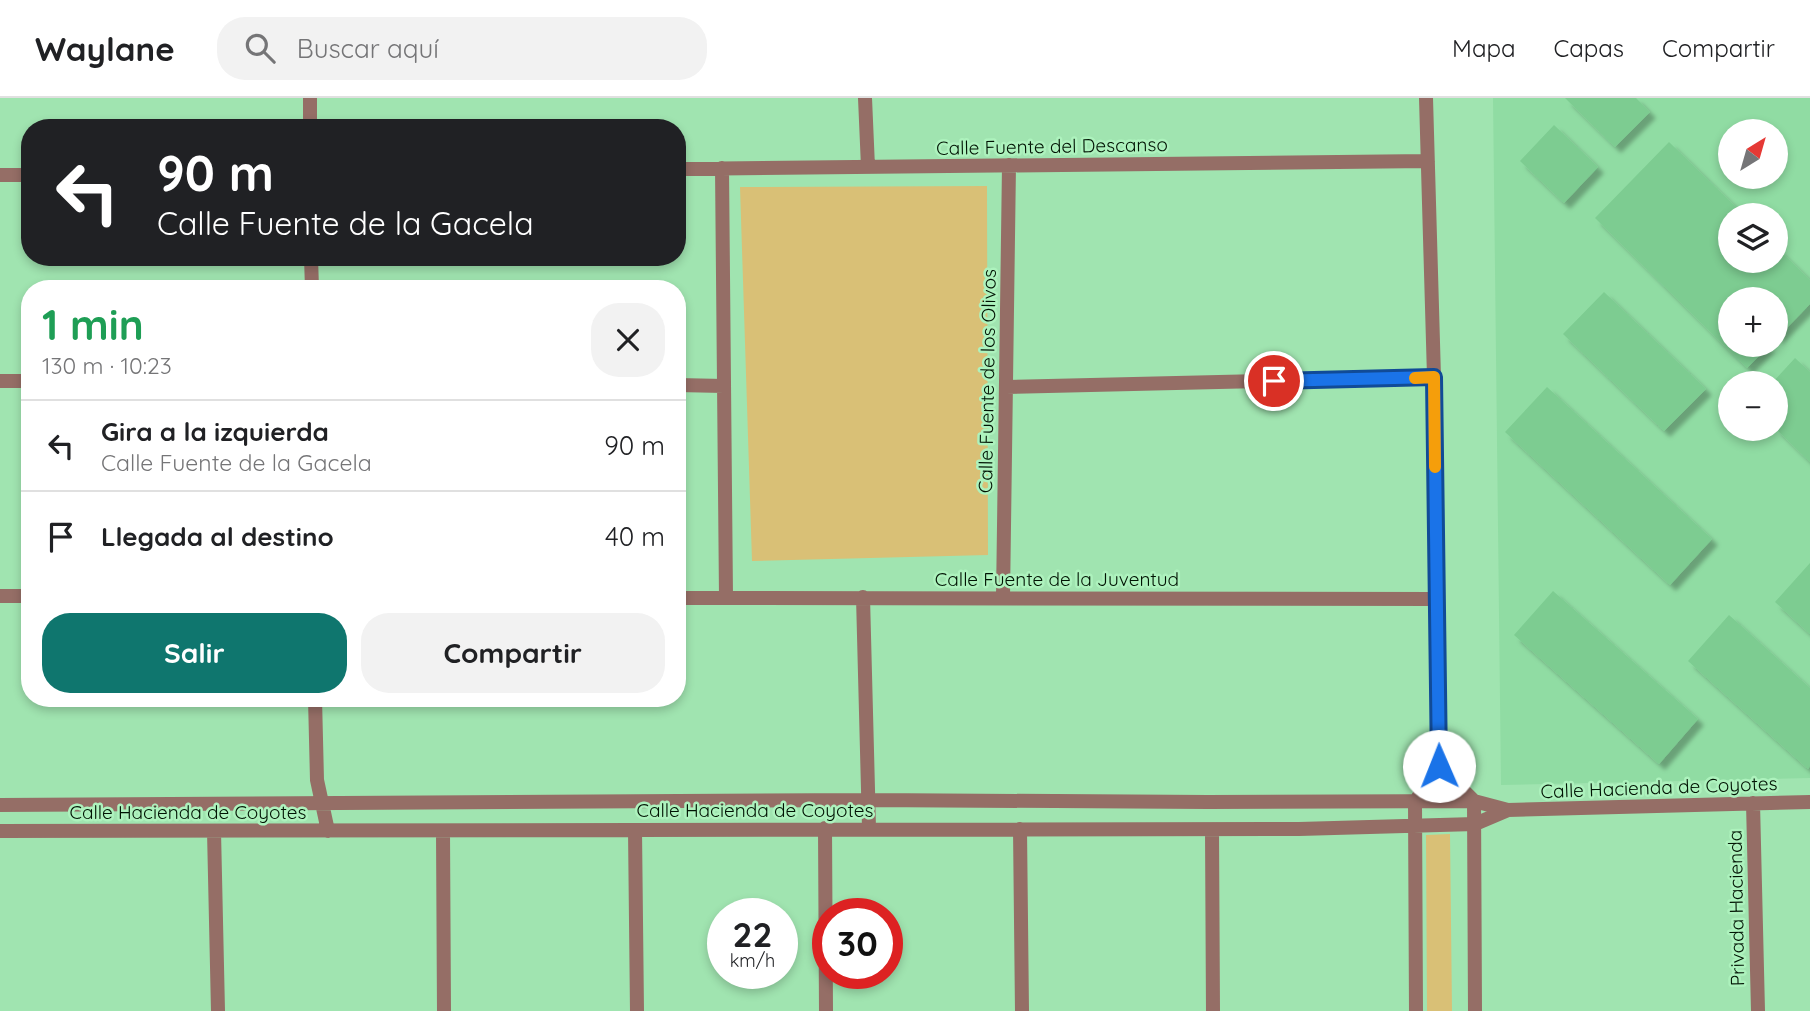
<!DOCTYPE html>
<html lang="es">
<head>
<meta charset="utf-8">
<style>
	body { margin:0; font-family:Quicksand,sans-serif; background:#f2f2f2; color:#202124; height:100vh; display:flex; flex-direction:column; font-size:26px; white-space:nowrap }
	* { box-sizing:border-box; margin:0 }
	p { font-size:23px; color:#757577 }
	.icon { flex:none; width:38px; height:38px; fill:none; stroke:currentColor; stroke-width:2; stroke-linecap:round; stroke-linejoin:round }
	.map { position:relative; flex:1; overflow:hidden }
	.sheet { position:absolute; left:21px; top:182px; width:665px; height:427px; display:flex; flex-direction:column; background:#fff; border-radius:28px; box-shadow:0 4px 10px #0003 }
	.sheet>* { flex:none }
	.banner { position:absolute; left:21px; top:21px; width:665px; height:147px; border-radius:28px; box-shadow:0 4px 10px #0003; background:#202124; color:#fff; overflow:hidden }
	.needle { width:46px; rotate:37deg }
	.fabs { position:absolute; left:1718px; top:21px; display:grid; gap:14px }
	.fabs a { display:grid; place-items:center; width:70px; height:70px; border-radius:50%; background:#fff; box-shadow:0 4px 10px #0003; font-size:35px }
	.speed { position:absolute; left:707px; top:800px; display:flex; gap:14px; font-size:35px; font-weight:700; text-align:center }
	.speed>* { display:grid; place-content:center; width:91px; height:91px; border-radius:50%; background:#fff; box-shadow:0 4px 10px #0003; line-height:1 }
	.speed small { font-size:18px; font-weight:400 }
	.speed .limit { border:10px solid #d22; background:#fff; color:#111 }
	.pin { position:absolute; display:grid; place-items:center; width:60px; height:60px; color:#fff; margin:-30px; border:4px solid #fff; border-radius:50%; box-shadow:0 2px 7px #0007 }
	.me { position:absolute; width:77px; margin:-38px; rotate:359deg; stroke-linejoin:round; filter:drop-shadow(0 0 5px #0008) }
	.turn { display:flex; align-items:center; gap:24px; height:147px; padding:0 21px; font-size:32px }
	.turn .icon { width:91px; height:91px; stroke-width:2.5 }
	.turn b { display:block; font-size:49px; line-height:60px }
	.round { display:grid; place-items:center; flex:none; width:74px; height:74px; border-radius:28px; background:#f2f2f2 }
	.headline { display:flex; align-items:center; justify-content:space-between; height:119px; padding:0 21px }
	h1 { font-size:42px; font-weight:800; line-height:52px; color:#1e9e55 }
	.primary-button { display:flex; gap:14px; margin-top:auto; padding:14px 21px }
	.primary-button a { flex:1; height:80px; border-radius:28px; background:#0f766e; color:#fff; font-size:28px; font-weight:800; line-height:80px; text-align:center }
	.primary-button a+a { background:#f2f2f2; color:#202124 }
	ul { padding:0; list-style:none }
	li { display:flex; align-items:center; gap:21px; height:91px; padding:0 21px; border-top:2px solid #e0e0e0 }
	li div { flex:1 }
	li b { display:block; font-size:26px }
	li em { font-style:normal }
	header { display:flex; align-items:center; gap:42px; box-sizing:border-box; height:98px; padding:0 35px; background:#fff; border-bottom:2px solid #e0e0e0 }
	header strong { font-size:33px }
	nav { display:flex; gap:38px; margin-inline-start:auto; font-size:24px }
	.search { width:490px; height:63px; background:#f2f2f2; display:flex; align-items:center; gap:18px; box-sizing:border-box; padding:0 24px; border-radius:28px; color:#757577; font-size:26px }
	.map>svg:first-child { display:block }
</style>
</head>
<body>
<header>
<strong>Waylane</strong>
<div class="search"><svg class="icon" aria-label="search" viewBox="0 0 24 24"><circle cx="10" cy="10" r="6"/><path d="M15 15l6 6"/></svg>Buscar aquí</div>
<nav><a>Mapa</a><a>Capas</a><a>Compartir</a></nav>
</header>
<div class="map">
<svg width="1810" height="913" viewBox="0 0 1810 913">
	<defs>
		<filter id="shadow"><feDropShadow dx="6" dy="6" stdDeviation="2" flood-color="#0004"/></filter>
	</defs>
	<rect width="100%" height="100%" fill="#a0e4b0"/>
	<path fill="#90dca3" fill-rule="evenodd" d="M 1493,0 L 1810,0 L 1810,680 L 1501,687 ZM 1731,33 L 1776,33 L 1776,79 L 1731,79 ZM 1731,117 L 1776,117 L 1776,163 L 1731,163 ZM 1731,201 L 1776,201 L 1776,247 L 1731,247 ZM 1731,285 L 1776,285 L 1776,331 L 1731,331 Z"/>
	<path fill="#d9c076" d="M 987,88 L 988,457 L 752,463 L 740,89 Z
		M 1450,736 L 1452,913 L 1427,913 L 1426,737 Z"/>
	<path fill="#7dcc91" filter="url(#shadow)" d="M 1565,0 L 1636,0 L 1650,14 L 1615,49 Z
		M 1554,27 L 1598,69 L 1564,105 L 1520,63 Z
		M 1669,44 L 1744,117 L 1731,117 L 1731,163 L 1776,163 L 1776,149 L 1810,182 L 1810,206 L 1776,241 L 1776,201 L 1731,201 L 1731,247 L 1770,247 L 1747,270 L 1595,120 Z
		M 1604,194 L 1706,291 L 1664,333 L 1563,236 Z
		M 1795,260 L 1810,274 L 1810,364 L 1776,331 L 1776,285 L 1772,285 Z
		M 1547,289 L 1712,441 L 1670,487 L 1505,334 Z
		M 1810,465 L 1810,536 L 1775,504 Z
		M 1553,493 L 1698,621 L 1659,666 L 1514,537 Z
		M 1729,517 L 1810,590 L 1810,668 L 1808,671 L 1688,563 Z"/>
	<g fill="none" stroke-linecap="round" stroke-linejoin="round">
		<path stroke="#956e66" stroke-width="14" d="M 310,0 L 310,30
			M 865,0 L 868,69
			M 722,70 L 726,499
			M 677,71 L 1428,63
			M 0,77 L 30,77
			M 311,159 L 312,191
			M 0,283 L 30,283
			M 677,287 L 724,288
			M 1006,289 L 1434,279
			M 0,498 L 30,498
			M 863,499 L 869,730
			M 677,500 L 1437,501
			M 1003,500 L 1009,67
			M 315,600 L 317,682 L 328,733
			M 1439,668 L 1474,703 L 1475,913
			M 1753,705 L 1758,913
			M 0,707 L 869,702 L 1208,704 L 1474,703 L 1508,712 L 1810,704
			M 825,730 L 826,913
			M 1020,731 L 1022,913
			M 635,732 L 637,913
			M 1212,732 L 1213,913
			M 0,733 L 1299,731 L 1475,726 L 1508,712
			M 214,733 L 218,913
			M 443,734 L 444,913
			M 1416,913 L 1415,704 L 1439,668 L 1434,279 L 1426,0"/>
	</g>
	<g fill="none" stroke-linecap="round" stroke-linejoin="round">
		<defs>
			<path id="route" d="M 1274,283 L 1434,279 L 1439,668"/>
		</defs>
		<use href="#route" stroke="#114b97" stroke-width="18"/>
		<use href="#route" stroke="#1a73e8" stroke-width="12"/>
		<path stroke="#f59e0b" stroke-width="12" d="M 1415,280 L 1434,279 L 1435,369"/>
	</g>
	<g text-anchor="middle" stroke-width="5" stroke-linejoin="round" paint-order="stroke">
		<g font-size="19" fill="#001303" stroke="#adf2bd">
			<text transform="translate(1052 48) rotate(-1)" y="7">Calle Fuente del Descanso</text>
			<text transform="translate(987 283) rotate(-89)" y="7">Calle Fuente de los Olivos</text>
			<text x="1057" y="488">Calle Fuente de la Juventud</text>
			<text transform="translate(1659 689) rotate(-2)" y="7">Calle Hacienda de Coyotes</text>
			<text x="755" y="719">Calle Hacienda de Coyotes</text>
			<text x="188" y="721">Calle Hacienda de Coyotes</text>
			<text transform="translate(1736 810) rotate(-91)" y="7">Privada Hacienda</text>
		</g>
	</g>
</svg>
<div class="fabs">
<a><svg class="needle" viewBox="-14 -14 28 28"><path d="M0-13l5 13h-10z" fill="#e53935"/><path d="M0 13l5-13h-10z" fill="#757577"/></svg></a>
<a><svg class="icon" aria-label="layers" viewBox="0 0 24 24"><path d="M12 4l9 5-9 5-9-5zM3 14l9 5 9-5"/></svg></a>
<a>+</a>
<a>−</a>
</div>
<div class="speed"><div>22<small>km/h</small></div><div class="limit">30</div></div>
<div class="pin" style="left:1274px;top:283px;background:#d93025"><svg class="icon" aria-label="arrive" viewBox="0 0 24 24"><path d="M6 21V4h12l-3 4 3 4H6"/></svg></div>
<svg class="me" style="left:1439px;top:668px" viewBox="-20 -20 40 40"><circle r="19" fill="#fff"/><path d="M0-13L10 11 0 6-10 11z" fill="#1a73e8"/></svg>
<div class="banner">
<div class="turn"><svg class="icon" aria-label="left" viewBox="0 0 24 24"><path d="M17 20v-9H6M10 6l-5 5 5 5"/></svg><div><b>90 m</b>Calle Fuente de la Gacela</div></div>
</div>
<section class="sheet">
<div class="headline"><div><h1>1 min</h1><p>130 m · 10:23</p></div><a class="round"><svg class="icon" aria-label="close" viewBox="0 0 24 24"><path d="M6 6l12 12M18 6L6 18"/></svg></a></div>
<ul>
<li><svg class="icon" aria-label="left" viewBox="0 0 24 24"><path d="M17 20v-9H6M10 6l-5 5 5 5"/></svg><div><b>Gira a la izquierda</b><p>Calle Fuente de la Gacela</p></div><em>90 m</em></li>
<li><svg class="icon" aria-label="arrive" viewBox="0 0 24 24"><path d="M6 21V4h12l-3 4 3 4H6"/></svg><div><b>Llegada al destino</b></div><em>40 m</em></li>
</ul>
<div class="primary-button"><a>Salir</a><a>Compartir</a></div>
</section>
</div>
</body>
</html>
